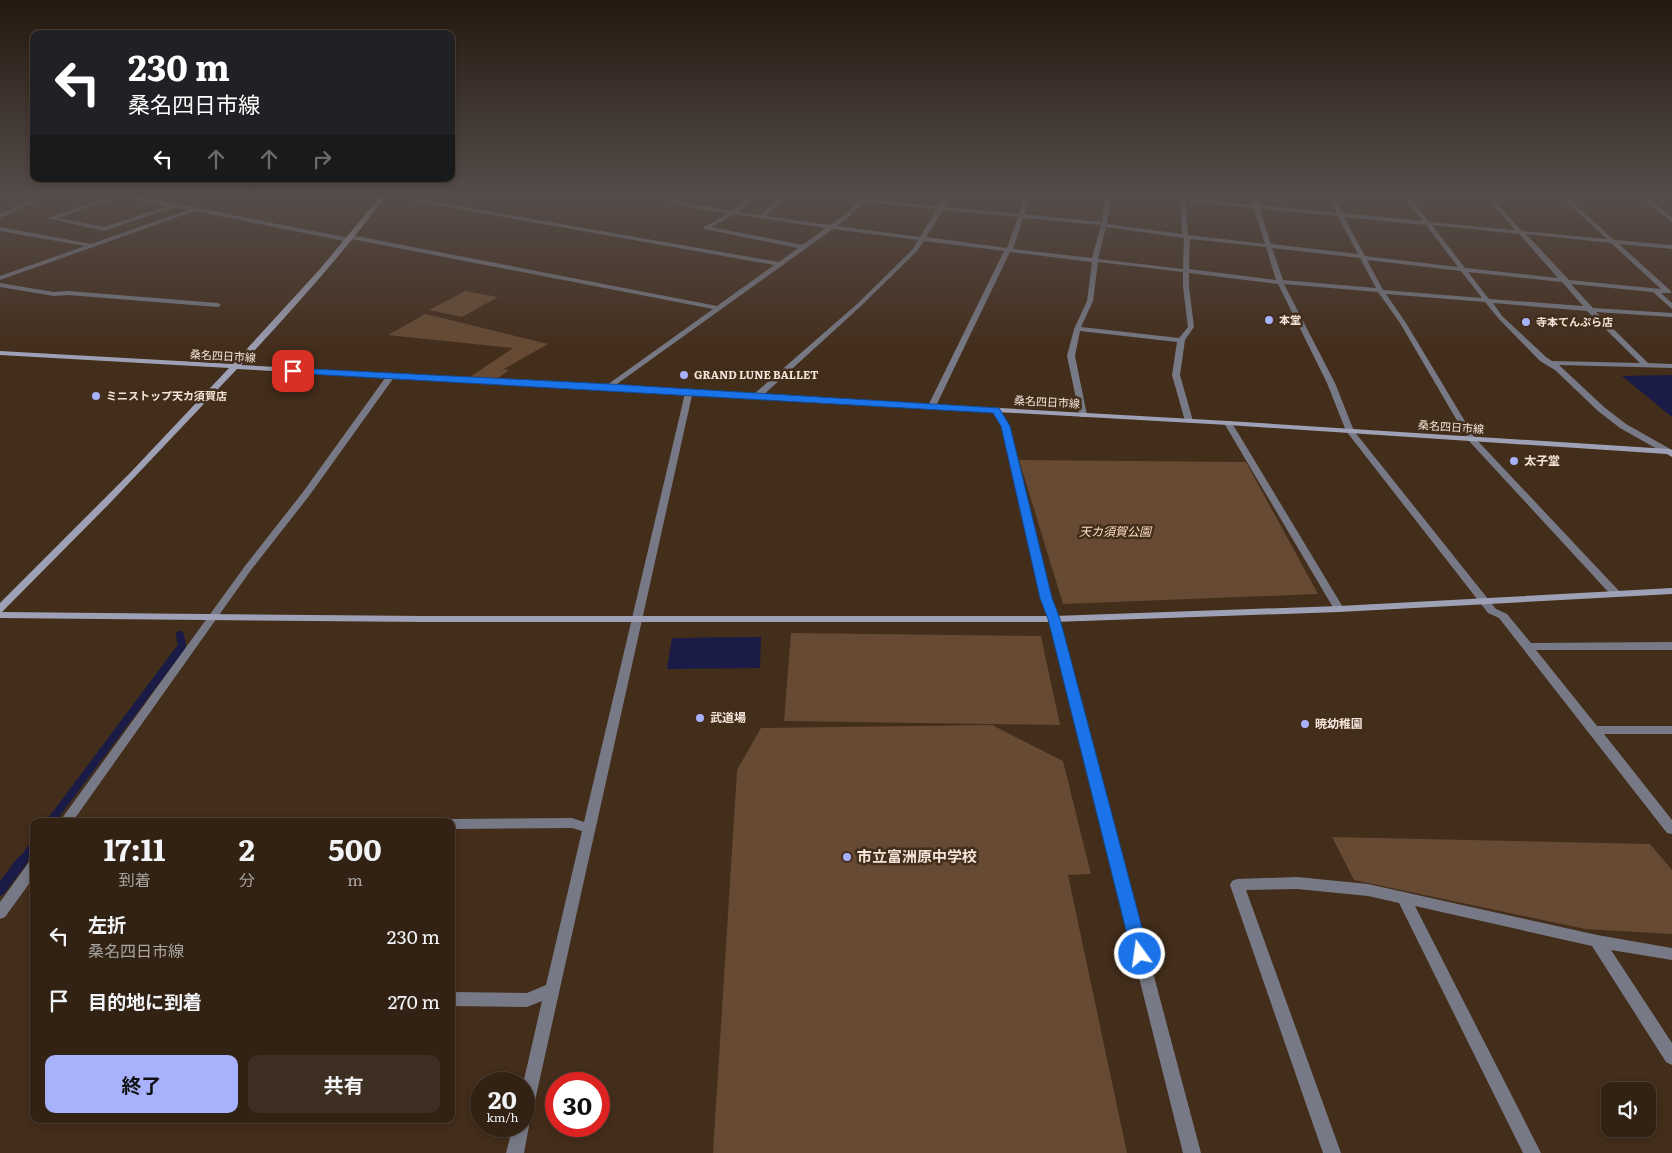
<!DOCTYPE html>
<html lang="ja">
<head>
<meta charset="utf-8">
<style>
	body { margin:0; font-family:Literata,"Noto Sans JP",serif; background:#3d2f22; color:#f1f3f6; height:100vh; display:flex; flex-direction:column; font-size:19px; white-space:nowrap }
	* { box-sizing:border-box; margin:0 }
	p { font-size:16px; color:#a8a4a0 }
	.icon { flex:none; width:28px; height:28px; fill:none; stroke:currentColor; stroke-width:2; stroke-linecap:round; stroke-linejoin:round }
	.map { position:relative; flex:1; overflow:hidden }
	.details { position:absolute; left:30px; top:818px; width:425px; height:305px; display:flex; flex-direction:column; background:#322214; border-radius:10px; box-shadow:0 2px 8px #0003,0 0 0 1px #4d3f34 }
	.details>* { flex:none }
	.top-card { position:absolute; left:30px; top:30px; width:425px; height:152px; border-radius:10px; box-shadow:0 2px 8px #0003,0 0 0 1px #4d3f34; background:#202124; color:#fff; overflow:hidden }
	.controls { position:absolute; left:1601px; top:1082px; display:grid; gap:10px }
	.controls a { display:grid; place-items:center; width:55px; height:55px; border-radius:10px; background:#322214; box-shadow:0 2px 8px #0003,0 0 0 1px #4d3f34; font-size:25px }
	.speed { position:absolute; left:470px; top:1072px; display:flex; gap:10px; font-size:25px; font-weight:700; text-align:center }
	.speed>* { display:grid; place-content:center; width:65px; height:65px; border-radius:50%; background:#322214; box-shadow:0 2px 8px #0003,0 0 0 1px #4d3f34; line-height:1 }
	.speed small { font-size:12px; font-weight:400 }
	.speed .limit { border:8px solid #d22; background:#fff; color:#111 }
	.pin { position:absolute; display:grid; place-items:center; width:42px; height:42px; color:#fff; margin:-21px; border-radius:10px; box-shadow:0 2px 8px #0006 }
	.me { position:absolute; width:55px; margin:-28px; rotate:346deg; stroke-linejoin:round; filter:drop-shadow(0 0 4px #0008) }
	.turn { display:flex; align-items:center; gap:18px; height:105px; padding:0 15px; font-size:22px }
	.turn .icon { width:65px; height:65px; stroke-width:2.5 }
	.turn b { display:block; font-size:35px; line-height:42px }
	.lanes { display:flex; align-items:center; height:48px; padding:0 15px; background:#0003; justify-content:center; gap:25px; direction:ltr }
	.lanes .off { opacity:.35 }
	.eta { display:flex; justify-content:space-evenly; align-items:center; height:85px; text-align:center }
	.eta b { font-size:30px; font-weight:700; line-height:35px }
	.cta { display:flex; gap:10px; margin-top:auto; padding:10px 15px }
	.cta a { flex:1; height:58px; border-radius:10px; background:#a7b1fc; color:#111; font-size:20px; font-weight:700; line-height:58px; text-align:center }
	.cta a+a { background:#3d2f22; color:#f1f3f6 }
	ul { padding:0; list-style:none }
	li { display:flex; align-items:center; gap:15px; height:65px; padding:0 15px }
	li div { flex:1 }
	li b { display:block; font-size:19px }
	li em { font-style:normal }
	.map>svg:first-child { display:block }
</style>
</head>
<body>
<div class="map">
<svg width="1672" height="1153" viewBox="0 0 1672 1153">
	<rect width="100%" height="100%" fill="#432d1b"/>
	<path fill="#664a33" d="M 465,291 L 498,297 L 462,317 L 429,310 Z
		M 425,314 L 426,314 L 548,344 L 504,369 L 509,370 L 497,379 L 470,377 L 513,348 L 388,335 Z
		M 1019,460 L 1246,462 L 1318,594 L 1063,604 Z
		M 791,633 L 1041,636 L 1060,725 L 784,721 Z
		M 992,725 L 1063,761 L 1091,874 L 1068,875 L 1127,1153 L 713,1153 L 737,770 L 761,728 Z
		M 1332,837 L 1650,844 L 1672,870 L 1672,934 L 1585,929 L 1354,880 Z"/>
	<path fill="#1a1b47" d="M 1672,375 L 1672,417 L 1622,376 Z
		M 761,637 L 760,668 L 667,669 L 672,638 Z"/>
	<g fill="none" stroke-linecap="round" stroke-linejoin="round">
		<path stroke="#1a1b47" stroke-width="8" d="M 51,821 L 182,646 L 180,635
			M 21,862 L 34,845"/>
		<path stroke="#1a1b47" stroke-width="11" d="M 0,890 L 22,861"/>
		<path fill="#777a86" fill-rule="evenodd" d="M 122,193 L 349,238 L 348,237 L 351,235 L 717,306 L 774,265 L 380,195 L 383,193 L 779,262 L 798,248 L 704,229 L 704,227 L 729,213 L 697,209 L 665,200 L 688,193 L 694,193 L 694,194 L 675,200 L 697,205 L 733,211 L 746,200 L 712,193 L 722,193 L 752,198 L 752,200 L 739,212 L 760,215 L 787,193 L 792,193 L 766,216 L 830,225 L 847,213 L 866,193 L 871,193 L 866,199 L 939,206 L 948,193 L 952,193 L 944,207 L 1019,214 L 1026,193 L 1031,193 L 1024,214 L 1102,222 L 1106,193 L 1111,193 L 1107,224 L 1182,234 L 1180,201 L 1116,195 L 1113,193 L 1128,193 L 1180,198 L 1179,194 L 1183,193 L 1185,194 L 1185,198 L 1253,205 L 1249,193 L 1254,193 L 1259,205 L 1337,213 L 1326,193 L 1331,193 L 1342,213 L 1423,221 L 1401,193 L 1406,193 L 1429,222 L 1515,230 L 1482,193 L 1487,193 L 1522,231 L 1607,239 L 1557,193 L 1563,193 L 1614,240 L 1672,245 L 1672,249 L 1619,244 L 1671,291 L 1671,293 L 1661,293 L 1672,303 L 1672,309 L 1653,292 L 1571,284 L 1593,308 L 1672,313 L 1672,317 L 1596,312 L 1648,363 L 1672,364 L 1672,368 L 1559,365 L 1604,407 L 1626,424 L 1672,450 L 1672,454 L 1666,454 L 1620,428 L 1598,411 L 1555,370 L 1540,361 L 1498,318 L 1485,302 L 1386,294 L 1406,323 L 1475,438 L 1620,592 L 1621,594 L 1620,596 L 1612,596 L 1469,441 L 1400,323 L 1378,292 L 1284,284 L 1335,383 L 1354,431 L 1496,609 L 1507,614 L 1531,643 L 1672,642 L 1672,650 L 1536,650 L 1597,726 L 1672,726 L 1672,734 L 1604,734 L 1672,820 L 1672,834 L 1667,833 L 1499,618 L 1488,613 L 1346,431 L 1327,383 L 1278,284 L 1189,273 L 1189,287 L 1194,327 L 1185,340 L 1180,375 L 1193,421 L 1189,423 L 1185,421 L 1172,375 L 1177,342 L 1080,331 L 1075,356 L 1087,415 L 1086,417 L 1080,417 L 1067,356 L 1074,329 L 1087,301 L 1092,262 L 1010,252 L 935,408 L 934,410 L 928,410 L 927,408 L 1004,251 L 924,241 L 917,251 L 861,306 L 760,398 L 754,398 L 754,394 L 857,304 L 913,249 L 918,240 L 833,229 L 610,389 L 607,389 L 607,385 L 713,309 L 351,239 L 352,240 L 349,242 L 195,211 L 0,280 L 0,276 L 85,246 L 0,231 L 0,227 L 91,244 L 188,210 L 174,207 L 104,231 L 47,218 ZM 122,197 L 168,206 L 104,227 L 57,218 ZM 1185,201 L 1254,208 L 1265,244 L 1188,235 ZM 863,202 L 937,209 L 920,237 L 837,226 L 851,215 ZM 1260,209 L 1338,216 L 1358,254 L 1271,244 ZM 943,210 L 1018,217 L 1007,248 L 926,237 ZM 735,214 L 819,227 L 826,228 L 802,245 L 711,227 ZM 1344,217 L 1426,225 L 1458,267 L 1365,256 ZM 1023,218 L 1101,225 L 1092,258 L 1013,249 ZM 1432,225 L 1519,234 L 1558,278 L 1465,268 ZM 1106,227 L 1184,238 L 1183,269 L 1098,259 ZM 1526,234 L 1611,243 L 1661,289 L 1569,280 ZM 1190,239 L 1266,247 L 1276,280 L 1189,269 ZM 1272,248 L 1360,258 L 1376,288 L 1283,280 ZM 1367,260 L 1461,271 L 1482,298 L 1383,290 ZM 1098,262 L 1183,272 L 1183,287 L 1188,327 L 1179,338 L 1081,327 L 1093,301 ZM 1468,272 L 1562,282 L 1583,306 L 1489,299 ZM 1493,303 L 1587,311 L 1640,363 L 1552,361 L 1546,357 L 1502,316 Z
			M 1635,193 L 1641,193 L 1672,217 L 1672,222 Z
			M 35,198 L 40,199 L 0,218 L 0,214 Z
			M 0,283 L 54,292 L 68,291 L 218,303 L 221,305 L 218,307 L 68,295 L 54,296 L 0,287 Z
			M 388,374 L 391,374 L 395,376 L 309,496 L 251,570 L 73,821 L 60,821 L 245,566 L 303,492 Z
			M 686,389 L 692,389 L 693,391 L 532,1114 L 530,1120 L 527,1121 L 529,1126 L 524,1153 L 506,1153 L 513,1126 L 524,1126 L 523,1084 L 542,1001 L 527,1007 L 451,1006 L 451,992 L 527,993 L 546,985 L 582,831 L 572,828 L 451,829 L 451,821 L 446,821 L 451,819 L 572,818 L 584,822 Z
			M 993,408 L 999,408 L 1010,427 L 1051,598 L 1059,619 L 1201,1153 L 1183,1153 L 1049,619 L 1041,598 L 1002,427 L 992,410 Z
			M 1225,421 L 1231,421 L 1232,423 L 1344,609 L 1343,611 L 1335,611 L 1334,609 L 1224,423 Z
			M 34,861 L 34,877 L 5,917 L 0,919 L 0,902 L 29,862 Z
			M 1297,877 L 1368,884 L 1597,935 L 1672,948 L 1672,960 L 1611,950 L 1672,1043 L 1672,1065 L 1666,1062 L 1592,946 L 1415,906 L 1541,1153 L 1523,1153 L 1399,903 L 1368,896 L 1297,889 L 1246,890 L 1341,1153 L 1323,1153 L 1230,885 L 1232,881 L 1237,879 Z"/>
		<path fill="#9ea1b6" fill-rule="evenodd" d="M 383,193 L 388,193 C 343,254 292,310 241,365 L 1228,421 L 1669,449 L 1672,450 L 1672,457 L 1667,454 L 1228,425 L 237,369 L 109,504 L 2,612 L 425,616 L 1054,616 L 1339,606 L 1672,588 L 1672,594 L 1339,612 L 1054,622 L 425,622 L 0,618 L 0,603 L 130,473 L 229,368 L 0,355 L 0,351 L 233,364 L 320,269 Z"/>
	</g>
	<linearGradient id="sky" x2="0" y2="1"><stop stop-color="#25190f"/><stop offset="0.55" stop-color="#554c4a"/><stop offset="1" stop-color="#554c4a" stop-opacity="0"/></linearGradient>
	<rect width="1672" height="354" fill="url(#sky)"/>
	<path fill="#1a73e8" stroke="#114b97" d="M 293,368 L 610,384 L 999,408 L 1010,426 L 1052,598 L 1060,619 L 1149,954 L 1146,959 L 1140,961 L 1135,959 L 1132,954 L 1048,619 L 1040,598 L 1001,426 L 993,413 L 290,373 L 290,369 Z"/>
	<g fill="#a7b1fc" stroke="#432d1b" stroke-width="2">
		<circle cx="1269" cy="320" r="5"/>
		<circle cx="1526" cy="322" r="5"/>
		<circle cx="684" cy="375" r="5"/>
		<circle cx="96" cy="396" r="5"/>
		<circle cx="1514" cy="461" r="5"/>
		<circle cx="700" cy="718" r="5"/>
		<circle cx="1305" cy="724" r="5"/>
		<circle cx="847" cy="857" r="5"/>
	</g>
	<g text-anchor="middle" stroke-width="5" stroke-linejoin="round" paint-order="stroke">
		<g font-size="11" font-weight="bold" fill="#f3e5da" stroke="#432d1b" text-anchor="start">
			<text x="1279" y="324">本堂</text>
			<text x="1536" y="326">寺本てんぷら店</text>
			<text x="694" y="379">GRAND LUNE BALLET</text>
			<text x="106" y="400">ミニストップ天カ須賀店</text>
		</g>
		<g font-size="11" fill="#f3e5da" stroke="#432d1b">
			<text transform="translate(223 356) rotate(3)" y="4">桑名四日市線</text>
			<text transform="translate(1047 402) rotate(3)" y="4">桑名四日市線</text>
			<text transform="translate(1451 427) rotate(4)" y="4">桑名四日市線</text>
		</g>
		<g font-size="12" font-weight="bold" fill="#f3e5da" stroke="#432d1b" text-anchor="start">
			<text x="1524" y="465">太子堂</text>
			<text x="710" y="722">武道場</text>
			<text x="1315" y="728">暁幼稚園</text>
		</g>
		<g font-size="12" font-style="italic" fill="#f9dcc5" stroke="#432d1b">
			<text x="1115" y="536">天カ須賀公園</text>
		</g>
		<g font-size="15" font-weight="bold" fill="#f3e5da" stroke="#432d1b" text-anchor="start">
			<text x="857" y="862">市立富洲原中学校</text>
		</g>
	</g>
</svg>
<div class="controls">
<a><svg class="icon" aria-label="sound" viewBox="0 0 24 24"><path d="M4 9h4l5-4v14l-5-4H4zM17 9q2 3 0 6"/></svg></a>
</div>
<div class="speed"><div>20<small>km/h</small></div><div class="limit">30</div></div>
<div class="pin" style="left:293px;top:371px;background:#d93025"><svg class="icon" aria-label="arrive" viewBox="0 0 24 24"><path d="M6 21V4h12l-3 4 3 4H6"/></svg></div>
<svg class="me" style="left:1140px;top:954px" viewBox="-20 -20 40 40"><circle r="17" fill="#1a73e8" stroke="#fff" stroke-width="3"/><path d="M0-11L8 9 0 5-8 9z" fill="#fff"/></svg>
<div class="top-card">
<div class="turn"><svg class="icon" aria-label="left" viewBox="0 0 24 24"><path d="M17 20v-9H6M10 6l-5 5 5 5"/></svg><div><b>230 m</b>桑名四日市線</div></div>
<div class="lanes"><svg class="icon" aria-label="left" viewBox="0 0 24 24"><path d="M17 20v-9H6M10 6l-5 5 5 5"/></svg><svg class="icon off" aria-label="ahead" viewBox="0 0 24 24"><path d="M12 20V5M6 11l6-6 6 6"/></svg><svg class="icon off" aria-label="ahead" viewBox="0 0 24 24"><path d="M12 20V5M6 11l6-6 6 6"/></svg><svg class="icon off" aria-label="right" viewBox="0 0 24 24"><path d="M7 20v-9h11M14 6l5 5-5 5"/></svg></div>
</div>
<section class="details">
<div class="eta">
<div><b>17:11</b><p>到着</p></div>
<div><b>2</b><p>分</p></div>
<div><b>500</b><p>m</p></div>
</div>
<ul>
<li><svg class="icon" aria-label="left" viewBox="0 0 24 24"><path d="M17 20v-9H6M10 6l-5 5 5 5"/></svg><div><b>左折</b><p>桑名四日市線</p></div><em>230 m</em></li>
<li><svg class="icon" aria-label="arrive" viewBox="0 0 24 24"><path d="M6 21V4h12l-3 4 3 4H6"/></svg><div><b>目的地に到着</b></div><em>270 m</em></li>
</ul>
<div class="cta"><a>終了</a><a>共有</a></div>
</section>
</div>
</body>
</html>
